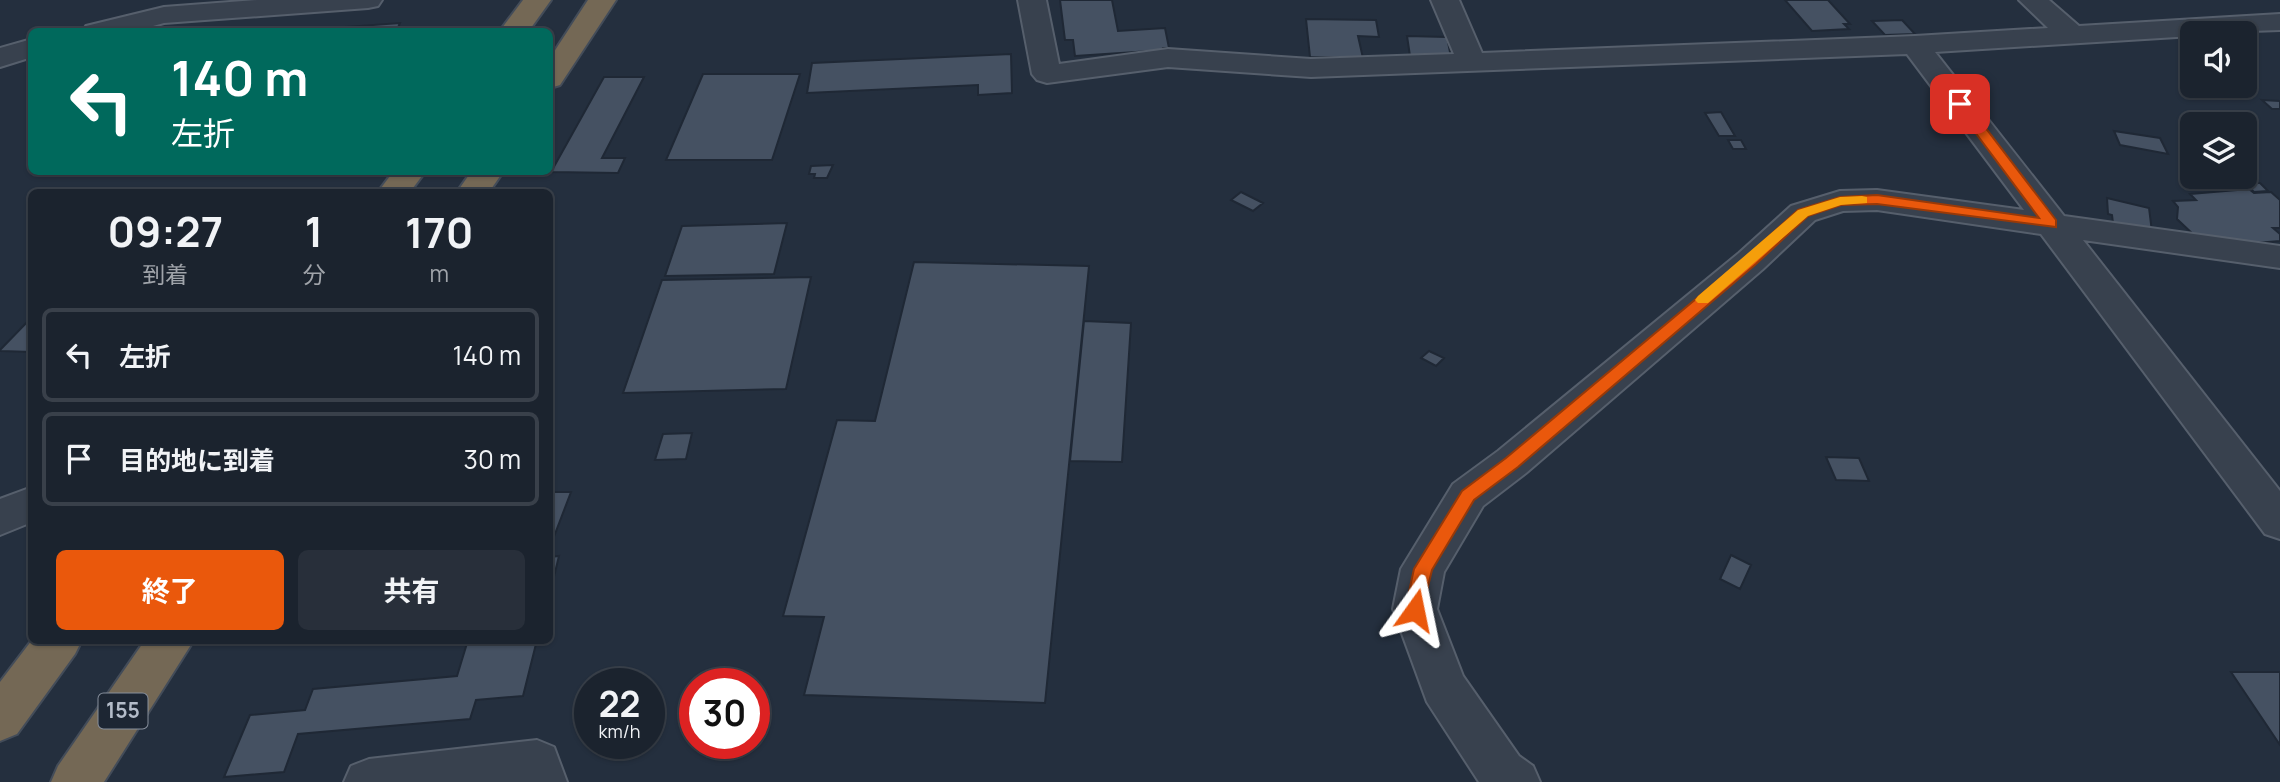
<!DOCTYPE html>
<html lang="ja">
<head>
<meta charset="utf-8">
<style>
	body { margin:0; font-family:Manrope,"Noto Sans JP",sans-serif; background:#282f3a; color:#f1f3f6; height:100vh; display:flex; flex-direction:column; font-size:26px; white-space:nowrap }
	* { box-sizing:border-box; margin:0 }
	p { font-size:23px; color:#a0a4aa }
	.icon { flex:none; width:38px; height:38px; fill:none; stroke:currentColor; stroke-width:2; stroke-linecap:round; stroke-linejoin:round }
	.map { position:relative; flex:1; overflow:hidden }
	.side { position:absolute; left:28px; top:189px; width:525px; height:455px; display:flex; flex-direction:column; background:#1b232e; border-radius:10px; box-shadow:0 2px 5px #0004,0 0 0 2px #39404a }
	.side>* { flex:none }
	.top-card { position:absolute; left:28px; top:28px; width:525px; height:147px; border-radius:10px; box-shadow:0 2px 5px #0004,0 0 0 2px #39404a; background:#00695c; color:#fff; overflow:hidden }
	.fabs { position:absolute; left:2180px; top:21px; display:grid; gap:14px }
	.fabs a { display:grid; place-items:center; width:77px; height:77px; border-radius:10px; background:#1b232e; box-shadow:0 2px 5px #0004,0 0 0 2px #39404a; font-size:35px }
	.speed { position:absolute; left:574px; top:668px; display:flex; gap:14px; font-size:35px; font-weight:700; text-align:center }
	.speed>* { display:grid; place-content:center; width:91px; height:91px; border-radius:50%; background:#1b232e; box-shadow:0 2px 5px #0004,0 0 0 2px #39404a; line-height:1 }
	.speed small { font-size:18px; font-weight:400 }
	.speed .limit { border:10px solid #d22; background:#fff; color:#111 }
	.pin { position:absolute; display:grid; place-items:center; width:60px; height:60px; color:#fff; margin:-30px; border-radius:14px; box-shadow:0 4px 10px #0006 }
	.me { position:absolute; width:77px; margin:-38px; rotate:12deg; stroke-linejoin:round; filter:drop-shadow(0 0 5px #0008) }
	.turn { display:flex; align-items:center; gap:24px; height:147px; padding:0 28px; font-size:32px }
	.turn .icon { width:91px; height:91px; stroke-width:2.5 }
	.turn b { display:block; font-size:49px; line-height:60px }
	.eta { display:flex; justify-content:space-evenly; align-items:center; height:119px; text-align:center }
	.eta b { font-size:42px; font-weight:700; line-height:49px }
	.action { display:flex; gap:14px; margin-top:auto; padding:14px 28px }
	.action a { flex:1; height:80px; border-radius:10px; background:#ea580c; color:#fff; font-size:28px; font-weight:700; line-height:80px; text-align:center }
	.action a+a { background:#282f3a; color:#f1f3f6 }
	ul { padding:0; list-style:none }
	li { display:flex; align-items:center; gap:21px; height:94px; margin:0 14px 10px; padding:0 14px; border:4px solid #39404a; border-radius:10px }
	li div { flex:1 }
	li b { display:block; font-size:26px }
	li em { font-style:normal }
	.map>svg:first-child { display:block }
</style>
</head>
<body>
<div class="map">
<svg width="2280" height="782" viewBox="0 0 2280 782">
	<rect width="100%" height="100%" fill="#242f3e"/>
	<path fill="#455162" stroke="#1f2835" stroke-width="2" d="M 1060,0 L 1112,0 L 1118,31 L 1165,28 L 1169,48 L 1164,48 L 1166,50 L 1075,56 L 1073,40 L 1065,40 Z
		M 1785,0 L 1828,0 L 1850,24 L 1844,24 L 1849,29 L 1812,31 Z
		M 1306,19 L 1376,20 L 1379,37 L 1358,36 L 1363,58 L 1310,57 Z
		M 1902,20 L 1915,34 L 1885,35 L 1872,21 Z
		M 400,23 L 396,32 L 330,32 L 332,28 Z
		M 1407,36 L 1447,37 L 1451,57 L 1410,56 Z
		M 1011,54 L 1012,93 L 978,95 L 978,85 L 807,93 L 812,63 Z
		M 703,74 L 800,74 L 772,160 L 666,160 Z
		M 604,77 L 644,77 L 602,158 L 625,158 L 618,173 L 551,172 Z
		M 2262,100 L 2280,101 L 2280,109 L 2272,109 Z
		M 1721,112 L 1735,136 L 1719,136 L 1705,113 Z
		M 2114,131 L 2160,138 L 2168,154 L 2120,145 Z
		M 1728,140 L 1741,140 L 1746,149 L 1733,149 Z
		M 833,165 L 827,178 L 814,178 L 815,174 L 809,174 L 811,166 Z
		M 2245,183 L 2260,183 L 2268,191 L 2254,192 Z
		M 2249,189 L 2254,193 L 2271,192 L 2280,200 L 2280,228 L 2273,228 L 2280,234 L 2280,241 L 2244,244 L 2196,237 L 2177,219 L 2178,207 L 2173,201 L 2196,200 L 2190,194 Z
		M 1241,192 L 1263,203 L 1253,211 L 1231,200 Z
		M 2107,198 L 2149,208 L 2152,232 L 2113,223 L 2112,215 L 2108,214 Z
		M 787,223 L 774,274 L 665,276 L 682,226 Z
		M 914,262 L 1089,266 L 1045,703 L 804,695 L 824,617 L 783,616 L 837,420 L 875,421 Z
		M 811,277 L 786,389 L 623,393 L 662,280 Z
		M 32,317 L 32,352 L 0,351 L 0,350 Z
		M 1084,321 L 1131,323 L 1122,462 L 1070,461 Z
		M 1429,351 L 1444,358 L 1436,366 L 1421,358 Z
		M 692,433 L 686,459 L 655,460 L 663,434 Z
		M 1826,457 L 1859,458 L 1869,481 L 1836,480 Z
		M 550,492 L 571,492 L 550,547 Z
		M 1731,555 L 1751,565 L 1740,589 L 1720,579 Z
		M 559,556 L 550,593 L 550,557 Z
		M 468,640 L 537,640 L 523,696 L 476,700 L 470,719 L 298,734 L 284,772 L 224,777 L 250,715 L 305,710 L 313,689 L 457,676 Z
		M 2231,672 L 2280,672 L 2280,745 Z"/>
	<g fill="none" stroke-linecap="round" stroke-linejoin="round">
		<defs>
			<path id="minor" d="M 257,0 L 382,0 L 378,6 L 368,8 L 164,23 L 131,32 L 82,32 L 86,26 L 164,7 Z
				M 1018,0 L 1046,0 L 1059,64 L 1168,49 L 1311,59 L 1454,54 L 1431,0 L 1459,0 L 1482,53 L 1915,36 L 2048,28 L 2019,0 L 2049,0 L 2079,26 L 2280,14 L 2280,30 L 2193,33 L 2193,36 L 1935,52 L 2064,216 L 2280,246 L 2280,268 L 2083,240 L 2280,491 L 2280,539 L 2265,534 L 2041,234 L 1877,210 L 1843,211 L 1815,220 L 1763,269 L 1526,473 L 1483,506 L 1444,572 L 1437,609 L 1463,676 L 1519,756 L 1533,766 L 1540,782 L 1479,782 L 1427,702 L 1393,609 L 1401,569 L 1453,484 L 1498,451 L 1739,253 L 1791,206 L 1840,191 L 1877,190 L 2024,210 L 1907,54 L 1311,77 L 1168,67 L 1047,83 L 1037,80 L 1032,74 Z
				M 32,39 L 32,57 L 0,67 L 0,48 Z
				M 32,487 L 32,522 L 0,535 L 0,499 Z
				M 537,740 L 554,747 L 567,782 L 344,782 L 351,766 L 369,759 Z"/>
			<path id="highway" d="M 523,0 L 551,0 L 528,32 L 499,32 Z
				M 588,0 L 616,0 L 560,85 L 550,88 L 550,58 Z
				M 393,172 L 425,172 L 410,192 L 378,192 Z
				M 471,172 L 503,172 L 489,192 L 457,192 Z
				M 32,640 L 82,640 L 75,654 L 17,734 L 0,741 L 0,682 Z
				M 145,640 L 194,640 L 104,782 L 51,782 L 58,766 Z"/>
		</defs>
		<use href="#minor" stroke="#565f6c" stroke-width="4"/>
		<use href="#highway" stroke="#434c59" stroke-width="4"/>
		<use href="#minor" fill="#38414e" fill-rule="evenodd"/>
		<use href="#highway" fill="#746855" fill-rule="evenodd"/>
	</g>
	<path fill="#ea580c" stroke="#983908" stroke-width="2" d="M 1960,100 L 1965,101 L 2056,220 L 2056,227 L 1877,204 L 1841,205 L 1808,216 L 1756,264 L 1518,467 L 1474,500 L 1432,570 L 1421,615 L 1415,617 L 1408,615 L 1405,610 L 1414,569 L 1462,491 L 1506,458 L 1746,257 L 1798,210 L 1840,197 L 1877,195 L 2039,218 L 1954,104 Z"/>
	<path fill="#f59e0b" d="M 1862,196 L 1867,197 L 1867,203 L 1841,205 L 1808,216 L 1708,303 L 1698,303 L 1695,300 L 1698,296 L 1798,210 L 1840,197 Z"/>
	<g text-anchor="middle" stroke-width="6" stroke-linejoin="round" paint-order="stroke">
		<rect fill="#1d2633" stroke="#878f9c" stroke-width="2" x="98.5" y="693.5" width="49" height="35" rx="5"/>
		<g font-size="21" font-weight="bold" fill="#b4bcc9">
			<text x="123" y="718">155</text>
		</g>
	</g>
</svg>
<div class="fabs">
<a><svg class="icon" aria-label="sound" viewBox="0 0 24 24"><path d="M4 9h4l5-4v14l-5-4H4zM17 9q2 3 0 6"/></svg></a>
<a><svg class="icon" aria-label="layers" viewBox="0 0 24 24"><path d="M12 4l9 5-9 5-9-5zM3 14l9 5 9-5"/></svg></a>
</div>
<div class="speed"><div>22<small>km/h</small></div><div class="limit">30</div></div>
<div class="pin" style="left:1960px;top:104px;background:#d93025"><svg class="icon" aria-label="arrive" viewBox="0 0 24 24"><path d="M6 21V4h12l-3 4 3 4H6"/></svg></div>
<svg class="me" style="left:1415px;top:610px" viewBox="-20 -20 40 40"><path d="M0-17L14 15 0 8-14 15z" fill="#ea580c" stroke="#fff" stroke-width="4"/></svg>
<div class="top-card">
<div class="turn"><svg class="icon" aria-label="left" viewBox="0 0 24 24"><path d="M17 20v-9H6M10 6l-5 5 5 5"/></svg><div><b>140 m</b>左折</div></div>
</div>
<section class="side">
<div class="eta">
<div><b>09:27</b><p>到着</p></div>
<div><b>1</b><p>分</p></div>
<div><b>170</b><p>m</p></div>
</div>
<ul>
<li><svg class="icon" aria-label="left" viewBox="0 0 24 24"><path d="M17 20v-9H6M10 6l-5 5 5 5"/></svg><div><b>左折</b></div><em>140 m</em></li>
<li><svg class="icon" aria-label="arrive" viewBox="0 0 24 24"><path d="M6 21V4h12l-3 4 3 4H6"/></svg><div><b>目的地に到着</b></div><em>30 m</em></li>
</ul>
<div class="action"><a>終了</a><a>共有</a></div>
</section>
</div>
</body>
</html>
